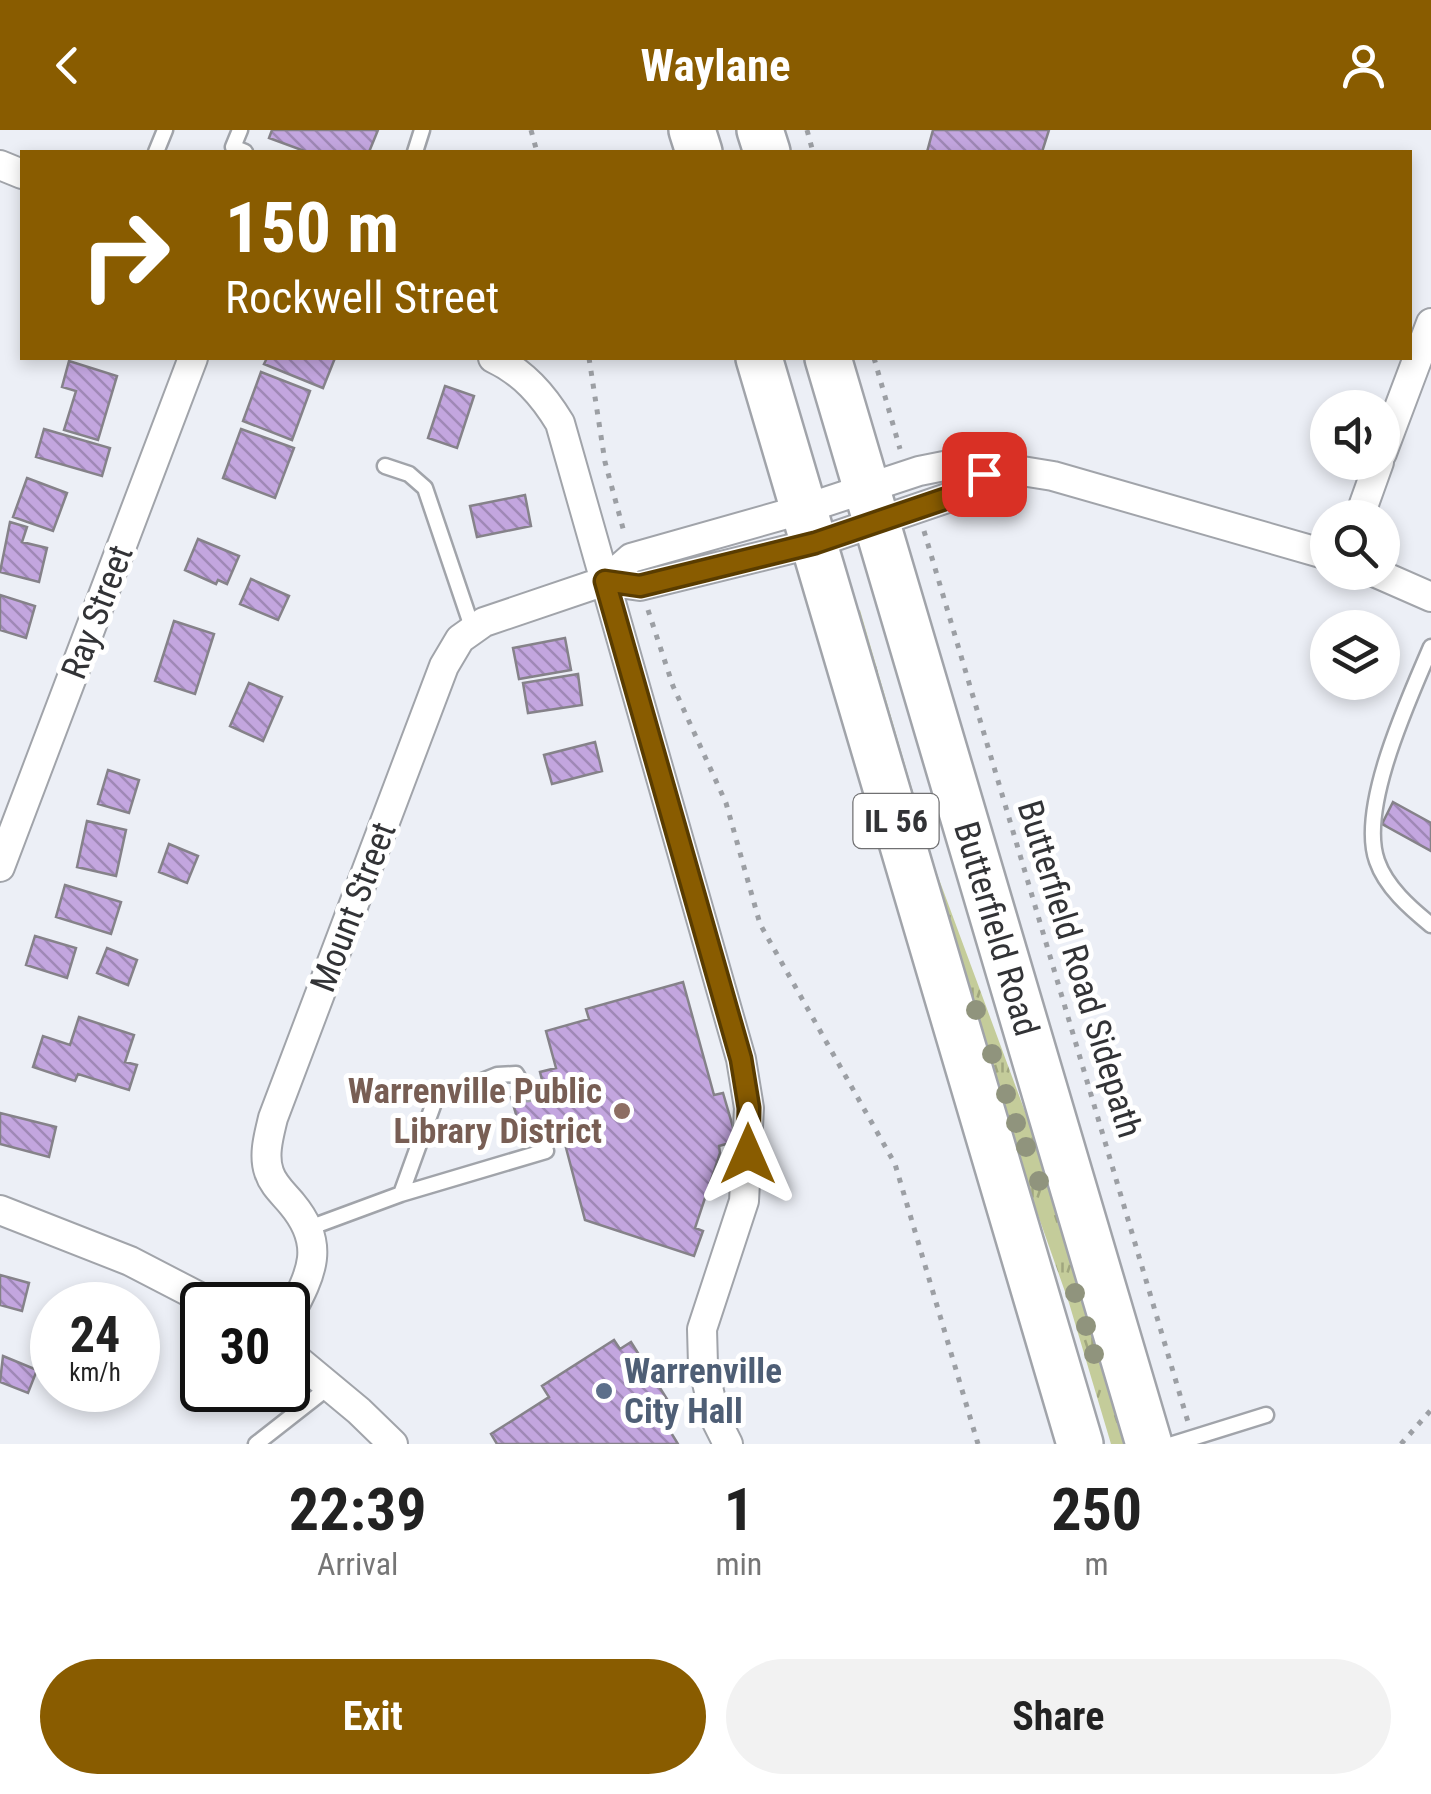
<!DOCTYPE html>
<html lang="en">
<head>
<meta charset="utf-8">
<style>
	body { margin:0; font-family:"Roboto Condensed",sans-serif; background:#f2f2f2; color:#222; height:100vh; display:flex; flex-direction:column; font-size:38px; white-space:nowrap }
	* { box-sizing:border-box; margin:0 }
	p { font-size:32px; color:#767676 }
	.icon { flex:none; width:55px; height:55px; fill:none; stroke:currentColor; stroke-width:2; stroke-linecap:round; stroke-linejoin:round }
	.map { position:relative; height:1314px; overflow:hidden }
	.side { display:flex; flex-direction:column; background:#fff; flex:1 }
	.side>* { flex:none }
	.top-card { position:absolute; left:20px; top:20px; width:1392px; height:210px; border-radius:0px; box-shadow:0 5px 15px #0003; background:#895c00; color:#fff; overflow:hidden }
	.fabs { position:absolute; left:1310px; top:260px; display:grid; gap:20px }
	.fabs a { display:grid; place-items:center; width:90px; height:90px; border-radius:50%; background:#fff; box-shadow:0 5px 15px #0003; font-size:50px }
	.speed { position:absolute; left:30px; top:1152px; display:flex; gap:20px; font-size:50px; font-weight:700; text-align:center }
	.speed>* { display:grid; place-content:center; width:130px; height:130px; border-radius:50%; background:#fff; box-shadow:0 5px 15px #0003; line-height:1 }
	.speed small { font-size:25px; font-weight:400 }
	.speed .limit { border:5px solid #111; border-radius:15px; background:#fff; color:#111 }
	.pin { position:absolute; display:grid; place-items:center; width:85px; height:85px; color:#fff; margin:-42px; border-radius:20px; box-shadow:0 5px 15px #0006 }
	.me { position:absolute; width:110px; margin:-55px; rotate:0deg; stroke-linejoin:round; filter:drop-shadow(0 0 8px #0008) }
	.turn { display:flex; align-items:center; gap:35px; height:210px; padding:0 40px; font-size:45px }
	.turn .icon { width:130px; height:130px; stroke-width:2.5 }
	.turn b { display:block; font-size:70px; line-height:85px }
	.eta { display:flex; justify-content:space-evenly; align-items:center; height:170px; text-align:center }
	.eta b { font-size:60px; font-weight:700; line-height:70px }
	.action { display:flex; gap:20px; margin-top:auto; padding:20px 40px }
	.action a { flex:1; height:115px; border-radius:60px; background:#895c00; color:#fff; font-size:40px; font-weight:700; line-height:115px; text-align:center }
	.action a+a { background:#f2f2f2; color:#222 }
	header { display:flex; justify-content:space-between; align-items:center; height:130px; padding:0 40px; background:#895c00; color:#fff; font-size:45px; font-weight:700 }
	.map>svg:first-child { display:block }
</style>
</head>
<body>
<header><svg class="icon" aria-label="back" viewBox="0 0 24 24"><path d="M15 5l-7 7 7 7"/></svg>Waylane<svg class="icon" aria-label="person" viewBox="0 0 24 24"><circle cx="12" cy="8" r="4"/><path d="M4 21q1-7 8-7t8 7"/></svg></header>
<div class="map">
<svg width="1431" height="1314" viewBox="0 0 1431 1314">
	<defs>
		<pattern id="grass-tufts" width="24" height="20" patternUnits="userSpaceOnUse" patternTransform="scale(2.5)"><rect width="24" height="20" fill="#c4cc9a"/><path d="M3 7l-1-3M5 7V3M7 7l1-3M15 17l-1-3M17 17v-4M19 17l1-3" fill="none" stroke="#a0a67e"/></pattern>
		<pattern id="building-back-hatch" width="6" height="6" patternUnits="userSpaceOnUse" patternTransform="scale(2.5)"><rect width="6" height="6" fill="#c3a6df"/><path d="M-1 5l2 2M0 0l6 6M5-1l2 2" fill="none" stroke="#9f88b6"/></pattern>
	</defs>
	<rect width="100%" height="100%" fill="#eceff6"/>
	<path fill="url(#grass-tufts)" d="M 860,480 L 936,741 L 1054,1060 L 1132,1314 L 1111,1314 L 1069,1173 L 985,935 L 850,482 Z"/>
	<path fill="url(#building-back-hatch)" stroke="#858289" stroke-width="2.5" d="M 272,0 L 378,0 L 369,22 L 307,22 L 269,8 Z
		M 933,0 L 1049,0 L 1042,22 L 927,22 Z
		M 267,228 L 335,228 L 323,258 L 264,234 Z
		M 69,231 L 117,246 L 98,310 L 64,300 L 76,261 L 62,257 Z
		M 261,242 L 310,261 L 292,310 L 243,291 Z
		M 445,256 L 474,266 L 457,318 L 428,308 Z
		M 44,299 L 110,318 L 102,346 L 36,327 Z
		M 241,299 L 294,318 L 275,368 L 223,348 Z
		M 27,348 L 67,363 L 53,401 L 13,387 Z
		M 525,365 L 531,396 L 477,407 L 470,376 Z
		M 10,392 L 27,397 L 22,412 L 47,418 L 39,452 L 0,442 Z
		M 198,409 L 239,426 L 227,454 L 218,450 L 216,454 L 185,440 Z
		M 251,449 L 289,466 L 278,490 L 240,474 Z
		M 0,465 L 35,476 L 26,508 L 0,500 Z
		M 174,491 L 214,504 L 195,564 L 155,551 Z
		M 565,508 L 571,540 L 519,549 L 513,518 Z
		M 578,544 L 582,575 L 528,583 L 523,553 Z
		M 249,553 L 282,567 L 263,611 L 230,596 Z
		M 595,612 L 602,641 L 552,654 L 544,625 Z
		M 108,640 L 139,650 L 129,683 L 98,674 Z
		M 1393,672 L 1431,693 L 1431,721 L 1382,694 Z
		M 87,691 L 126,700 L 116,746 L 77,737 Z
		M 169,714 L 198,726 L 187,753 L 159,742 Z
		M 65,755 L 121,772 L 111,804 L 56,787 Z
		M 35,806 L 76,818 L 67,848 L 26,835 Z
		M 107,818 L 137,830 L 128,855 L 97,843 Z
		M 683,852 L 714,965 L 723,963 L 737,1011 L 719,1016 L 720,1023 L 695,1098 L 703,1101 L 694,1126 L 585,1090 L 560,995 L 522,1005 L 511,967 L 544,958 L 540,942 L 556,938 L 546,901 L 589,889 L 586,879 Z
		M 79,887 L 134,905 L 125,932 L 137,935 L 129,960 L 78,944 L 75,951 L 33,937 L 43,906 L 70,915 Z
		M 0,983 L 56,997 L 49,1027 L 0,1014 Z
		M 0,1145 L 29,1153 L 22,1181 L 0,1175 Z
		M 614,1210 L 620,1219 L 631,1212 L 677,1285 L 665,1293 L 678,1314 L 497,1314 L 491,1304 L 549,1267 L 542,1256 Z
		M 3,1226 L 37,1240 L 28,1263 L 0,1252 Z"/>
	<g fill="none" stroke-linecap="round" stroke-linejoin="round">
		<defs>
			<path id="lane" d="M 240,0 L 233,17 L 245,22
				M 156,22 L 165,0
				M 415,22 L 422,0
				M 385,336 L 409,344 L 425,358 L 473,500
				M 1431,517 C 1409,569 1358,678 1377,731 C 1386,757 1410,778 1431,795
				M 528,963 L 516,944 L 497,945 L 435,970 L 401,1064 L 546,1021 L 540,1000
				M 309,1098 L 401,1064
				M 256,1314 L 330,1256
				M 1173,1314 L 1266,1285"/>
			<path id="street" d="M 0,35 L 22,44
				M 493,228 C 523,242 543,265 560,293 L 741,929 L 749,978 L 744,1071 L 702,1199 L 703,1235 L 715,1288 L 728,1314
				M 1382,323 L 1431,193
				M 1359,388 L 1379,332
				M 1374,442 L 1431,467
				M 605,451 L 640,456 L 815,413 L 965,362 L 984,343
				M 0,737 L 193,228
				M 0,1080 L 130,1131 L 215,1175
				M 288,1188 C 311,1144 327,1116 292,1074 C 284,1064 273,1055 269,1042 C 263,1025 269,1005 273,988 L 444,536 L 460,509 L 484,492 L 605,451 L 631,428 L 804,379 L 919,341 L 954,334 L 984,343 L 1016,340 L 1053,346 L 1328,425
				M 288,1222 L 359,1281 L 393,1314"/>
			<g id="primary">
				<path d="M 692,0 L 699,22"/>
				<path d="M 760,0 L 767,22"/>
				<path d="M 759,228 L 1080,1314"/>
				<path id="s1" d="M 828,228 L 1149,1314"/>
			</g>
		</defs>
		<use href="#lane" stroke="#a1a4aa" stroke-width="19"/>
		<use href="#street" stroke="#a1a4aa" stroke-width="32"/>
		<use href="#primary" stroke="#a1a4aa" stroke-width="50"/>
		<path stroke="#9c9fa4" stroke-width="5" stroke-dasharray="5 8" stroke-linecap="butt" d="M 531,0 L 537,22
			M 807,0 L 813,22
			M 589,228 L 605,332 L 624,402
			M 874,228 L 900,319
			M 924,401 L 1188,1292
			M 648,480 L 673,556 L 726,673 L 760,794 L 895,1034 L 978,1314
			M 1401,1314 L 1431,1280"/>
		<use href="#lane" stroke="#fff" stroke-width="14"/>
		<use href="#street" stroke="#fff" stroke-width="28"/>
		<use href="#primary" stroke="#fff" stroke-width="45"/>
	</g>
	<g fill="#90947d">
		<circle cx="976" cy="880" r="10"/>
		<circle cx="992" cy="924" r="10"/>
		<circle cx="1006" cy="964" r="10"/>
		<circle cx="1016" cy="993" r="10"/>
		<circle cx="1026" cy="1017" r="10"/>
		<circle cx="1039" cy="1051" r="10"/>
		<circle cx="1075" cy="1163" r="10"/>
		<circle cx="1086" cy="1196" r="10"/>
		<circle cx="1094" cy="1224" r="10"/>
	</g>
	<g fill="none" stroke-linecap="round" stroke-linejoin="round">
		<defs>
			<path id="route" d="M 748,1024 L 749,978 L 741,929 L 605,451 L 640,456 L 815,413 L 965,362 L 984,344"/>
		</defs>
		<use href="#route" stroke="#593c00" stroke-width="25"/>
		<use href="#route" stroke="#895c00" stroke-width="18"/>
	</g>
	<circle fill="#8d6e63" stroke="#fff" stroke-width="4" cx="622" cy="981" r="10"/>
	<circle fill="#5c6f8a" stroke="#fff" stroke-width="4" cx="604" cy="1261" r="10"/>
	<g text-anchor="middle" stroke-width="10" stroke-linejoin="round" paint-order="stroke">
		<rect fill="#fff" stroke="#707072" stroke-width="2.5" x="853.5" y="664" width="85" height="54" rx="8"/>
		<g font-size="32" font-weight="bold" fill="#323336">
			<text x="896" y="702">IL 56</text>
		</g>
		<g font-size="35" fill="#323336" stroke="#fff">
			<text transform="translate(97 482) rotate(-69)" y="12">Ray Street</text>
			<text transform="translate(353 777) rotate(-69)" y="12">Mount Street</text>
			<text dy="12" stroke="none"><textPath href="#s1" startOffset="595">Butterfield Road</textPath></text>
			<text transform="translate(1080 839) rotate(73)" y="12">Butterfield Road Sidepath</text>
		</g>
		<g font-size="35" font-weight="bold" fill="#785e54" stroke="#fff" text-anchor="end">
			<text x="602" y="973">Warrenville Public<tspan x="602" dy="40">Library District</tspan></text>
		</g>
		<g font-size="35" font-weight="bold" fill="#4e5e75" stroke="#fff" text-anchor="start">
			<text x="624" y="1253">Warrenville<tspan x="624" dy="40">City Hall</tspan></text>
		</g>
	</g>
</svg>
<div class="fabs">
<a><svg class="icon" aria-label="sound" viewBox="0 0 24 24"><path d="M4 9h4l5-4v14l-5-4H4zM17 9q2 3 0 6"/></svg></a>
<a><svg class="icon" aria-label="search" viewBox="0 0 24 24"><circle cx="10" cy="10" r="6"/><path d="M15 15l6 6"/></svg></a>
<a><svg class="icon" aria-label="layers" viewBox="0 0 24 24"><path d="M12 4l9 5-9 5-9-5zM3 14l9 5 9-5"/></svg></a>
</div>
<div class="speed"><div>24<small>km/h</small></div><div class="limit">30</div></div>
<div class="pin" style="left:984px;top:344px;background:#d93025"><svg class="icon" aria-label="arrive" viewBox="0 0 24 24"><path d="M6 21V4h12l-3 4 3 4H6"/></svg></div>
<svg class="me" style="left:748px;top:1024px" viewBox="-20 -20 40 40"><path d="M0-17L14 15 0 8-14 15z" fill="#895c00" stroke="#fff" stroke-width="4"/></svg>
<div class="top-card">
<div class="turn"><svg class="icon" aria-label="right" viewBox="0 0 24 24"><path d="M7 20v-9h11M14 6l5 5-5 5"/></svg><div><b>150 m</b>Rockwell Street</div></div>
</div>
</div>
<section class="side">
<div class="eta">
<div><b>22:39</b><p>Arrival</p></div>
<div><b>1</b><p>min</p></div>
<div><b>250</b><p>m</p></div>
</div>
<div class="action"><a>Exit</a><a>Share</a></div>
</section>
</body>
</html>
